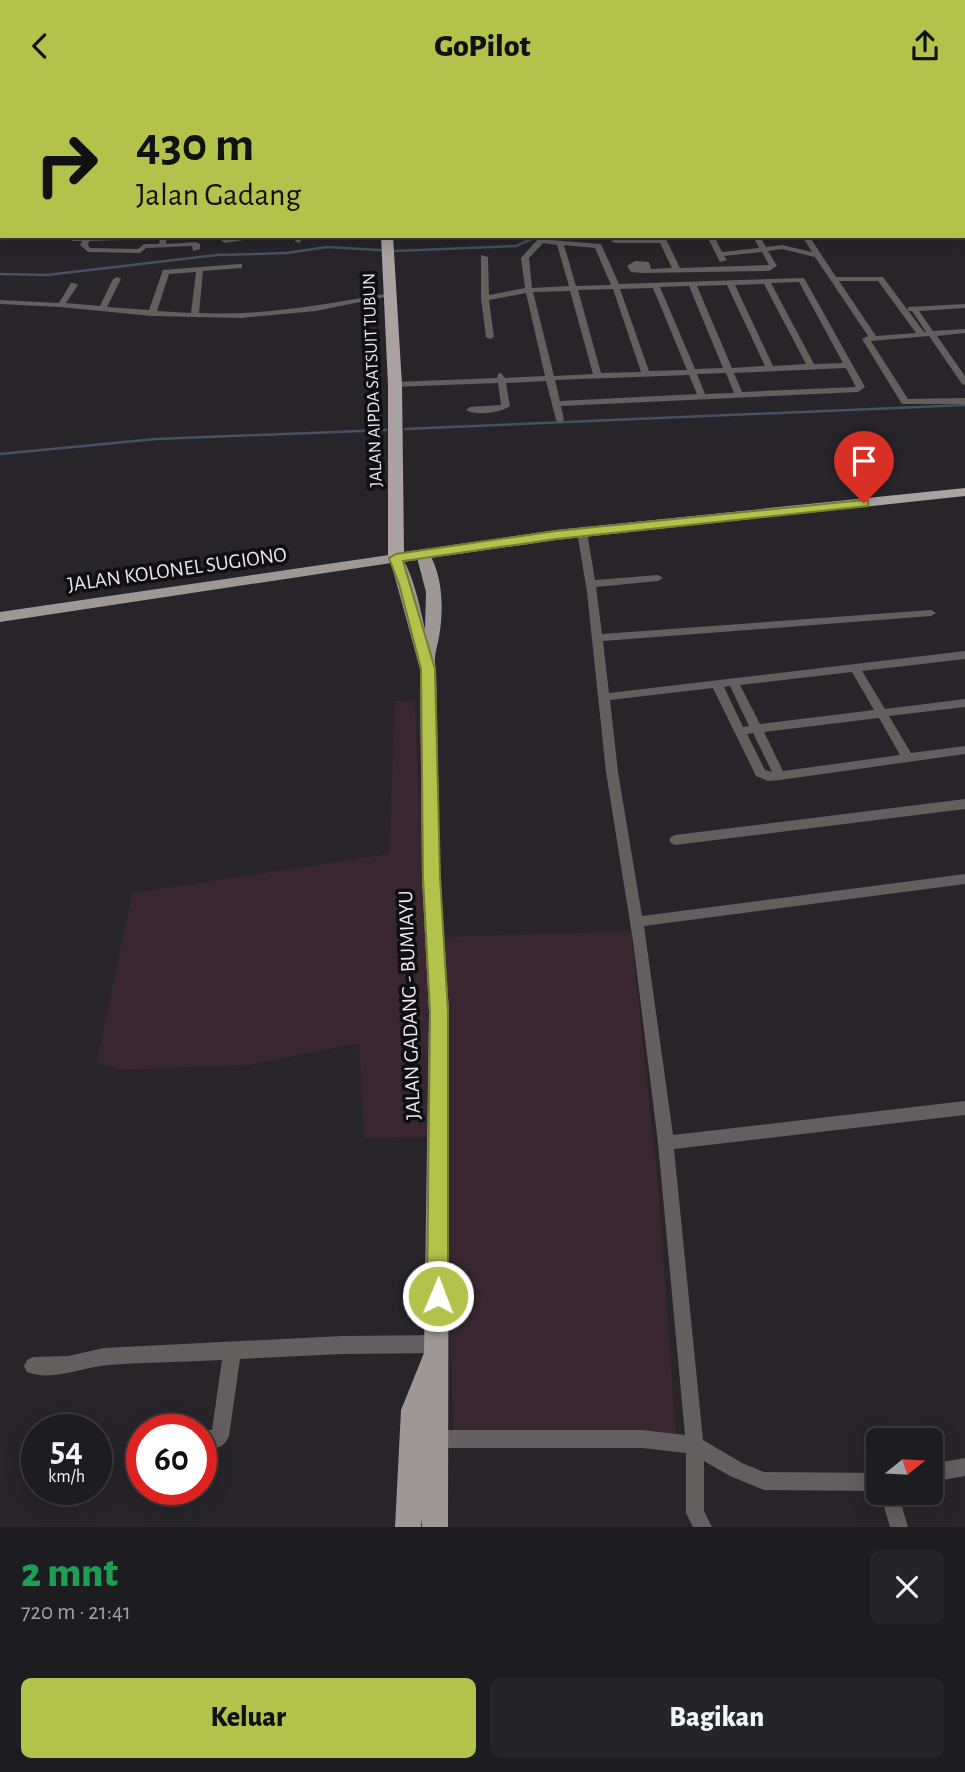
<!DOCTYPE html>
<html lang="id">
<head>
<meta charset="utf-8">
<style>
	body { margin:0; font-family:"Alegreya Sans",sans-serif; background:#252529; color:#f1f3f6; height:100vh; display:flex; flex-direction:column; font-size:26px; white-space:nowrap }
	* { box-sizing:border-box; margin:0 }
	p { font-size:23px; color:#a0a1a5 }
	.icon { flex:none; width:38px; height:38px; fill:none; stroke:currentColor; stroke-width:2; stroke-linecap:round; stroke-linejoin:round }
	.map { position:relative; height:1436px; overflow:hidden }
	.details { display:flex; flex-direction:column; background:#1d1c20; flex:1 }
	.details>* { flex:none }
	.guide { position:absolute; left:0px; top:0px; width:966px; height:147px; box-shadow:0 4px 18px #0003,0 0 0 2px #3b3a3e; background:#b3c24b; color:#111; overflow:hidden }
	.needle { width:46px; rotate:72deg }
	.buttons { position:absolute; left:866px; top:1337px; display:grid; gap:14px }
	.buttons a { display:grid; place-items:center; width:77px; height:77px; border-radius:10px; background:#1d1c20; box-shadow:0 4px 18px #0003,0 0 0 2px #3b3a3e; font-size:35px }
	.speed { position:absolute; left:21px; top:1323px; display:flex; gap:14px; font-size:35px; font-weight:700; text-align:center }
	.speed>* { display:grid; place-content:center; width:91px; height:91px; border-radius:50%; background:#1d1c20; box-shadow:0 4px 18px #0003,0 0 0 2px #3b3a3e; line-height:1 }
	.speed small { font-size:18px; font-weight:400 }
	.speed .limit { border:10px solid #d22; background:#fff; color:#111 }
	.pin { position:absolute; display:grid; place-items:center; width:60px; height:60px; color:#fff; margin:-72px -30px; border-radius:50% 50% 50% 0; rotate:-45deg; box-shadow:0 0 7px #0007 }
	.pin .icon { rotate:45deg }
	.me { position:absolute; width:77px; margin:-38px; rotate:1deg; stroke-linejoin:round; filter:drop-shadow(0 0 5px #0008) }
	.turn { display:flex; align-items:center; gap:24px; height:147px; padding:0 21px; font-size:32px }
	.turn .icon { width:91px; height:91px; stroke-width:2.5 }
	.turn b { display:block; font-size:49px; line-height:60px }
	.round { display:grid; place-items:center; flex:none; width:74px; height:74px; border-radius:10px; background:#252529 }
	.summary { display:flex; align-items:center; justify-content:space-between; height:119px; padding:0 21px }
	h1 { font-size:42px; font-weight:800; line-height:52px; color:#1e9e55 }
	.action { display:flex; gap:14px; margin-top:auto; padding:14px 21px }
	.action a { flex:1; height:80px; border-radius:10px; background:#b3c24b; color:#111; font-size:28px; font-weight:800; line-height:80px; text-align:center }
	.action a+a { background:#252529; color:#f1f3f6 }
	header { display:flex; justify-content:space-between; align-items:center; height:91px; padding:0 21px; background:#b3c24b; color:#111; font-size:32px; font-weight:800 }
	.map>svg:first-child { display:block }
</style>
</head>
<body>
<header><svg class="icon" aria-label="back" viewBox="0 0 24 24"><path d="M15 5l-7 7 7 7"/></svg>GoPilot<svg class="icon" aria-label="share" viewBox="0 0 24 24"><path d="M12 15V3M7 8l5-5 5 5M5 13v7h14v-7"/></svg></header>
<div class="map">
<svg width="965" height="1436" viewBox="0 0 965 1436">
	<rect width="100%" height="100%" fill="#27252a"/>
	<path fill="#382731" d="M 395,610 L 415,610 L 428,914 L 429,1046 L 364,1047 L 359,952 L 249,974 L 120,979 L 97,971 L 132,802 L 389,763 Z
		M 631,840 L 658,1095 L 676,1343 L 453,1341 L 442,846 Z"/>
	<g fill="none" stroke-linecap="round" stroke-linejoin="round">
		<path stroke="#475060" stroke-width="2.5" d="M 0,183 L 47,184 L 217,164 L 287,162 L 327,156 L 395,160 L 516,155 L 538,145
			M 405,338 L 965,314
			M 0,363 L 156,348 L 386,339"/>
		<path fill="#625f5e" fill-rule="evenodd" d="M 314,0 L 320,0 L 312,2 Z
			M 629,0 L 635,0 L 637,2 L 630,2 Z
			M 714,0 L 720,0 L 721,2 L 715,2 Z
			M 766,0 L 779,0 L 762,2 Z
			M 808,0 L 814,0 L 816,2 L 809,2 Z
			M 825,0 L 832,0 L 834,2 L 827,2 Z
			M 848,0 L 855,0 L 857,2 L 850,2 Z
			M 895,0 L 902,0 L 904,2 L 897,2 Z
			M 938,0 L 944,0 L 946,2 L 939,2 Z
			M 0,99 L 2,99 L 2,103 L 0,103 Z
			M 71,145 L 167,145 L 166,153 L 196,151 L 200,153 L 200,158 L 193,160 L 192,155 L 146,157 L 140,162 L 88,161 L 80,154 L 82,150 L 72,150 ZM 160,148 L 159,153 L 144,153 L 138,158 L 90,157 L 88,154 L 89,150 Z
			M 215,145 L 223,145 L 226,148 L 268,145 L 225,152 Z
			M 298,145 L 305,145 L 299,152 L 295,150 Z
			M 707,145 L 714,145 L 722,161 L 759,157 L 753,145 L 760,145 L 766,156 L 782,154 L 812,161 L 802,145 L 809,145 L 836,186 L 883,186 L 924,241 L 926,241 L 912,220 L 908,220 L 908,216 L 965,213 L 965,217 L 919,220 L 933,240 L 965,238 L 965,242 L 937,245 L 965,285 L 965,294 L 962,293 L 929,245 L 871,250 L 908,308 L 965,307 L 965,313 L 902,313 L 862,248 L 868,245 L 815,166 L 782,158 L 768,160 L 777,175 L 769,180 L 643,182 L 631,181 L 627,175 L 635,170 L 649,171 L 651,178 L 672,177 L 660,152 L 615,152 L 611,150 L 615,148 L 666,148 L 680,177 L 769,174 L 762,161 L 724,165 L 727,169 L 720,171 ZM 839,190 L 878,190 L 916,242 L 876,245 Z
			M 538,148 L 601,153 L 619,193 L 804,187 L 865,296 L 858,301 L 561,315 L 564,329 L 560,332 L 556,329 L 546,290 L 506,292 L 510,315 C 500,322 477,325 466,319 L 470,316 L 501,314 L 498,292 L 392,296 L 391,294 L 395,291 L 497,287 L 498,283 L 501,282 L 505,287 L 545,285 L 526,202 L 489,209 L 494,246 L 490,248 L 486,246 L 481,207 L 481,164 L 488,166 L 489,204 L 525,197 L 521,167 ZM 543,152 L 557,154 L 569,195 L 532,197 L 529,167 ZM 564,154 L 595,157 L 611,194 L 576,195 ZM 799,191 L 843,272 L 814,273 L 771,192 ZM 764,193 L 806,273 L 773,275 L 735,194 ZM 727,194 L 765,275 L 732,277 L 697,195 ZM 689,195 L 723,277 L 695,278 L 660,196 ZM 653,197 L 687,279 L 649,280 L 620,198 ZM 613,198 L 641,281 L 601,282 L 578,199 ZM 570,200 L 593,283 L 554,285 L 533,201 ZM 846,277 L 856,296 L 742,301 L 734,282 ZM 726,282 L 734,302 L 705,303 L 697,283 ZM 689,284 L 697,303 L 560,310 L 555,289 Z
			M 239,173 L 242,173 L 242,177 L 203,180 L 199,222 C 264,225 326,213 390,202 L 394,204 L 316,220 L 241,227 L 152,225 L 60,216 L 0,213 L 0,209 L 59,212 L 71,192 L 74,192 L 78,194 L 66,212 L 100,215 L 113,188 L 117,186 L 121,188 L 107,216 L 149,219 L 163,179 ZM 196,181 L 191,222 L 157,220 L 169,183 Z
			M 582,438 L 587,441 L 595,489 L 658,484 L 663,487 L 658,490 L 596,496 L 602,543 L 931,519 L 936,522 L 931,525 L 603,550 L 609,602 L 965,560 L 965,568 L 862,580 L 885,618 L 965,608 L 965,616 L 889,625 L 911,662 L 965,655 L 965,663 L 780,689 L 768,690 L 756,685 L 713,597 L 610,609 L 618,681 L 642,825 L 965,783 L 965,793 L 644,835 L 673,1044 L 965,1010 L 965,1024 L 674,1058 L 703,1349 L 742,1372 L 764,1381 L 878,1382 L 878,1400 L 764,1399 L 730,1385 L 704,1370 L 704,1420 L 712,1436 L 693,1436 L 686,1422 L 686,1362 L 642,1357 L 435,1357 L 429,1354 L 426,1348 L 429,1342 L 435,1339 L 642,1339 L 685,1344 L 658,1052 L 633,850 L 606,681 L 587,501 L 577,441 ZM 852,581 L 874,619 L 760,633 L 740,594 ZM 730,595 L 749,635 L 743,636 L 724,596 ZM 879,627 L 900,664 L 783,680 L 764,641 ZM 753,642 L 772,681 L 765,679 L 747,643 Z
			M 965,708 L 965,718 L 675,754 L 671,752 L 669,749 L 671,746 L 675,744 Z
			M 437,1244 L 443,1247 L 446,1253 L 443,1259 L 437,1262 L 342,1263 L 240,1268 L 229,1345 C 223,1359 215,1358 201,1356 L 201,1339 L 199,1339 L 212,1339 L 222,1269 C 184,1271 146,1271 108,1274 C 83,1276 51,1291 27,1281 L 24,1275 L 27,1269 L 33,1266 L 68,1265 L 104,1257 L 342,1245 Z
			M 965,1367 L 965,1385 L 931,1391 L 931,1373 Z
			M 880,1402 L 898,1402 L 908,1436 L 890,1436 Z"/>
		<path fill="#9d9796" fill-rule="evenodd" d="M 423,459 L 428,460 C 443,485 444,518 439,546 C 437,558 433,566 436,578 L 440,786 L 449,921 L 448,1436 L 422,1436 L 422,1428 L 421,1436 L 395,1436 L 401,1319 L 424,1262 L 429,921 L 422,786 L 420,578 L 391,472 L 0,531 L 0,521 L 396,463 C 411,468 421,522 425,538 L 426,501 L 416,463 Z"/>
		<path fill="#a9a2a1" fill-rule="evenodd" d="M 408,0 L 418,0 L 418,2 L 408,2 Z
			M 381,145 L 393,145 L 402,294 L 404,461 L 556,439 L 965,397 L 965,405 L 556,449 L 396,472 L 390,470 L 388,467 L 388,294 Z"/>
	</g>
	<path fill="#b3c24b" stroke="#747e31" stroke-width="2" d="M 864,409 L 868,410 L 868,415 L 556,448 L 403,470 L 435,578 L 440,786 L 448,921 L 448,1205 L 445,1213 L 438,1216 L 430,1213 L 427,1205 L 430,921 L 423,786 L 421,578 L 399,493 L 389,467 L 396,463 L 556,440 Z"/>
	<g text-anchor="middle" stroke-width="7" stroke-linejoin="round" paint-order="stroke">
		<g font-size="18" fill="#eae8ec" stroke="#0f0e11">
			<text transform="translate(372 289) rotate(-92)" y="6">JALAN AIPDA SATSUIT TUBUN</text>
		</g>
		<g font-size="21" fill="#eae8ec" stroke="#0f0e11">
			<text transform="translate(177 478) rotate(-8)" y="7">JALAN KOLONEL SUGIONO</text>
			<text transform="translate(409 914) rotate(-92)" y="7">JALAN GADANG - BUMIAYU</text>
		</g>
	</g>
</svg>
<div class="buttons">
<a><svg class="needle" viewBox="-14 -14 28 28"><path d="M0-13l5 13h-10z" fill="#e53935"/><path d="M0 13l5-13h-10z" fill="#a0a1a5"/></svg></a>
</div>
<div class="speed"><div>54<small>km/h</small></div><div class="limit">60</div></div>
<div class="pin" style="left:864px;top:412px;background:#d93025"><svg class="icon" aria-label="arrive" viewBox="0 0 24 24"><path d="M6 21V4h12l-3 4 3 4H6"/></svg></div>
<svg class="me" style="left:438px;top:1205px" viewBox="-20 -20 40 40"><circle r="17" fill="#b3c24b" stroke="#fff" stroke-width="3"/><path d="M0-11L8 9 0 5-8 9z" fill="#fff"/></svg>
<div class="guide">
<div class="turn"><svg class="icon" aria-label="right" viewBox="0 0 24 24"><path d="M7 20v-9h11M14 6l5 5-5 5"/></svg><div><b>430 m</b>Jalan Gadang</div></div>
</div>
</div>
<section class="details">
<div class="summary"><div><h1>2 mnt</h1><p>720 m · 21:41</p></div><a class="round"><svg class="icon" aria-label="close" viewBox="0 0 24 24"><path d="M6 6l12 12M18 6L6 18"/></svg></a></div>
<div class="action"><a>Keluar</a><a>Bagikan</a></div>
</section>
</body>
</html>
